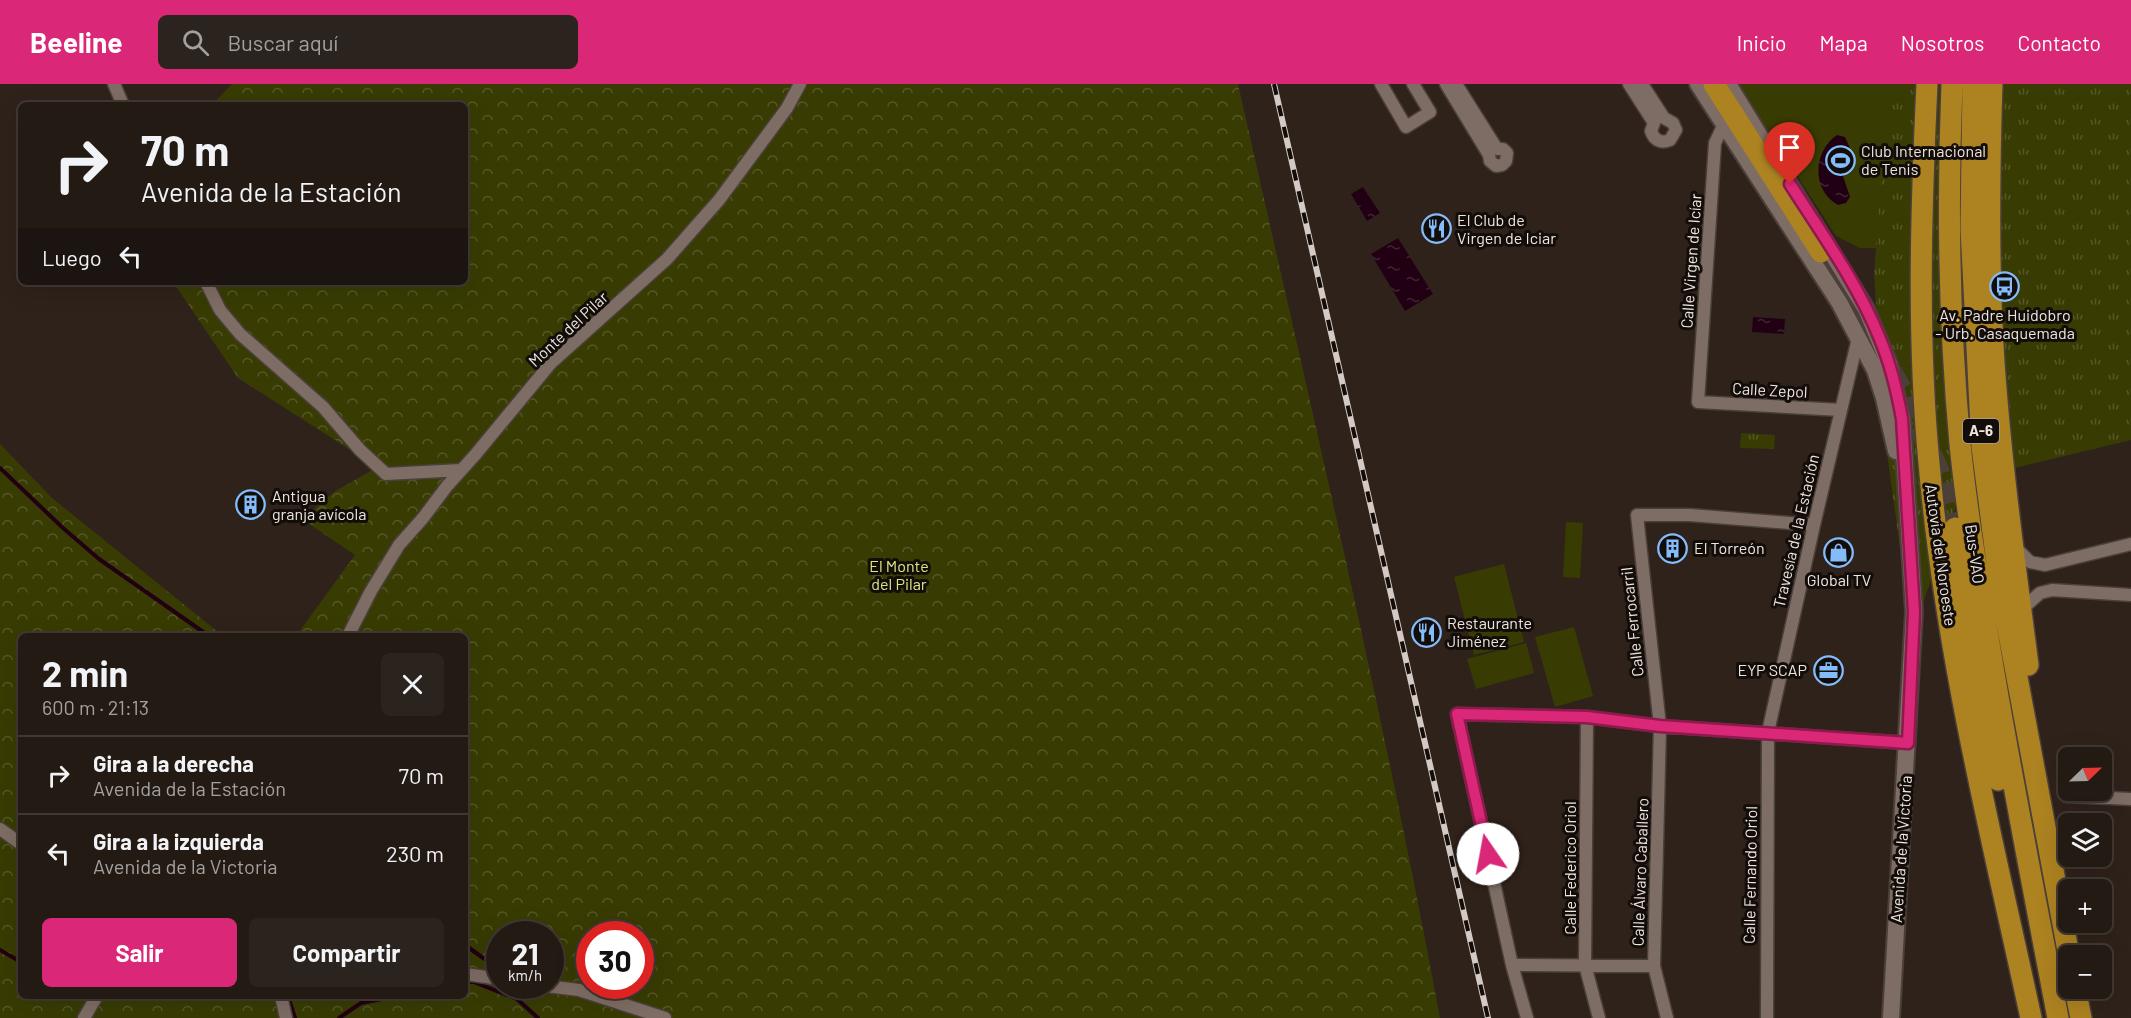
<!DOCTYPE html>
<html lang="es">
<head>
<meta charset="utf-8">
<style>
	body { margin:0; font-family:Barlow,sans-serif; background:#2b231d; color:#f1f3f6; height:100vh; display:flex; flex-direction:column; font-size:22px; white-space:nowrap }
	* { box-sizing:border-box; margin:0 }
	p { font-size:20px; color:#a3a1a0 }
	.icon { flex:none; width:33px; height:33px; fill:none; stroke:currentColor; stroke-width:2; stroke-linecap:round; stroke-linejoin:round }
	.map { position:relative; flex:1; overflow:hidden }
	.sheet { position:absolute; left:18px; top:549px; width:450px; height:366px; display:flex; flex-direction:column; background:#231a14; border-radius:9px; box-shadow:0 6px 24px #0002,0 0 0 2px #403834 }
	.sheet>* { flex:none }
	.banner { position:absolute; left:18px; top:18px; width:450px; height:183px; border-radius:9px; box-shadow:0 6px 24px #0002,0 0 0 2px #403834; background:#231a14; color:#f1f3f6; overflow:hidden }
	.needle { width:39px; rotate:67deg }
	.buttons { position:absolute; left:2058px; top:663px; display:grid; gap:12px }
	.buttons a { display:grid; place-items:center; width:54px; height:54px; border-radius:9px; background:#231a14; box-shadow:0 6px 24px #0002,0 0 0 2px #403834; font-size:30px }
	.speed { position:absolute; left:486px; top:837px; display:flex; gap:12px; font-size:30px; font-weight:700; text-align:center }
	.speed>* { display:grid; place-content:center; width:78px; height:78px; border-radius:50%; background:#231a14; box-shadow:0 6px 24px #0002,0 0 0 2px #403834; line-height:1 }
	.speed small { font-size:15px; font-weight:400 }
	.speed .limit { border:9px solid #d22; background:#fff; color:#111 }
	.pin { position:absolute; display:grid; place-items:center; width:51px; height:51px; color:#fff; margin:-62px -26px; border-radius:50% 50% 50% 0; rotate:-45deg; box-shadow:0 0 6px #0007 }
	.pin .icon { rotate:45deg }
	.me { position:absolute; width:66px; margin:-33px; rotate:348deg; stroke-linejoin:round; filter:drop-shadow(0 0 4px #0008) }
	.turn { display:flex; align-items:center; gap:21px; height:126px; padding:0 24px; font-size:27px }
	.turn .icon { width:78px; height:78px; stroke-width:2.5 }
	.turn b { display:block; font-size:42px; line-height:51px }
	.then { display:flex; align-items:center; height:57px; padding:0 24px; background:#0003; gap:12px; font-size:22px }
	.round { display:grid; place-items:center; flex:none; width:63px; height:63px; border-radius:9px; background:#2b231d }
	.headline { display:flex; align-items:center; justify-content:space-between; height:102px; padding:0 24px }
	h1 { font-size:36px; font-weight:700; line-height:45px }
	.button { display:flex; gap:12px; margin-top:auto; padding:12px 24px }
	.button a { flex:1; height:69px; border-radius:9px; background:#db2777; color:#fff; font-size:24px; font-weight:700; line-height:69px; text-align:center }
	.button a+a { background:#2b231d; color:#f1f3f6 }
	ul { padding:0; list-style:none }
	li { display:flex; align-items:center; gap:18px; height:78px; padding:0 24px; border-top:2px solid #403834 }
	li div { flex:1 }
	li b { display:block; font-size:22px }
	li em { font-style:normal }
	header { display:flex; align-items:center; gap:36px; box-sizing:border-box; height:84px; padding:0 30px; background:#db2777; color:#fff }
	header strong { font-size:28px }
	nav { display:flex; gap:33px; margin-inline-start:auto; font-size:21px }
	.search { width:420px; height:54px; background:#2b231d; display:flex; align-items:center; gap:15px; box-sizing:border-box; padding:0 21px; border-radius:9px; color:#a3a1a0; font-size:22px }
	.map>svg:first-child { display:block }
</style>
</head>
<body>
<header>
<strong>Beeline</strong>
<div class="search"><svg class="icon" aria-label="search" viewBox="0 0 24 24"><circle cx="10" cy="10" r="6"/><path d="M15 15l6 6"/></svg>Buscar aquí</div>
<nav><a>Inicio</a><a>Mapa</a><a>Nosotros</a><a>Contacto</a></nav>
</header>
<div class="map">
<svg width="2131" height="934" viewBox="0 0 2131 934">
	<defs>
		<pattern id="forest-crowns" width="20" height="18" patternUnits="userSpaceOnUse" patternTransform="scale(1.5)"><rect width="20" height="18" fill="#383c03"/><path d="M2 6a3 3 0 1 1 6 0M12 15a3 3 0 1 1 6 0" fill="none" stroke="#555827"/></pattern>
		<pattern id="park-tufts" width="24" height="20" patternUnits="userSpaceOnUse" patternTransform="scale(1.5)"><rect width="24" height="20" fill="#383c03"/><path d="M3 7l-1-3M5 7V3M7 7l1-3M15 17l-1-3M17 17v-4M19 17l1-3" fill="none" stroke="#555827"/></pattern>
		<pattern id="water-ripples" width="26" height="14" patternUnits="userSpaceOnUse" patternTransform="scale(1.5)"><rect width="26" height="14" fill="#220013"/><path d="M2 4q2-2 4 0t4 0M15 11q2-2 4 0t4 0" fill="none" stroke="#422535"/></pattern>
	</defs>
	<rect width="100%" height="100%" fill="#2f221a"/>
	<path fill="#383c03" d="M 1738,0 L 1896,0 L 1877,164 L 1860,164 L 1836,152 Z
		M 1566,438 L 1583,439 L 1580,494 L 1563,493 Z
		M 1504,480 L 1524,558 L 1474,571 L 1454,493 Z
		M 1574,543 L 1593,612 L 1555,623 L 1535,553 Z
		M 1526,559 L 1534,589 L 1476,605 L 1467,575 Z"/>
	<path fill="url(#forest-crowns)" fill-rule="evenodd" d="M 232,0 L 1238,0 C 1308,311 1382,621 1440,934 L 0,934 L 0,360 L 52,414 L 223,552 L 21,552 L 21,912 L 465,912 L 465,552 L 296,552 L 355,471 L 302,435 L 334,408 L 374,385 L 360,372 L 238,294 L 173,198 L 465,198 L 465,21 L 212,21 ZM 500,850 L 550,850 L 550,902 L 500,902 ZM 590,850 L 640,850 L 640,902 L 590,902 Z"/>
	<path fill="url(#park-tufts)" d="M 1888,0 L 2131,0 L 2131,356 L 1965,396 L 1912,551 L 1887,369 L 1874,191 Z
		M 1741,349 L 1775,351 L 1774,365 L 1740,364 Z"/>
	<path fill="url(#water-ripples)" d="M 1837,51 L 1845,53 L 1850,64 L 1843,75 L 1842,89 L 1850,113 L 1846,119 L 1838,121 C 1811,106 1813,67 1837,51 Z
		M 1363,103 L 1380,129 L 1367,137 L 1351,110 Z
		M 1398,154 L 1433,210 L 1405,227 L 1371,170 Z
		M 1753,233 L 1785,235 L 1784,250 L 1752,248 Z"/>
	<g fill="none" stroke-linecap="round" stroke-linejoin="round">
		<path stroke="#220013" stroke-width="4" d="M 0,384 L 63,444 L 99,475 L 209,552
			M 465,861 L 500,886
			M 0,866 L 21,878
			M 465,898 L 474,898 L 517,915 L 538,934
			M 286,913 L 290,918 L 295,934
			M 339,934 L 361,919 L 397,912"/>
		<path stroke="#4c3f38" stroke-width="21" stroke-dasharray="21 10" stroke-linecap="butt" d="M 1821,168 L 1875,260
			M 1891,287 L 1905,311 L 1939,387 L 1955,444"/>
		<defs>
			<path id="street" d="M 114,0 L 123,21
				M 1381,0 L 1406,43 L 1430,28 L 1413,0
				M 1446,0 L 1489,71 L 1490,77 L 1496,82 L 1502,81 L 1506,77 L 1507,69 L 1503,65 L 1497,65 L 1456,0
				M 1629,0 L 1654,39 L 1651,47 C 1654,56 1661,60 1670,56 L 1676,46 L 1673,39 L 1664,34 L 1642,0
				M 1724,40 L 1715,59 L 1698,318 L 1841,326
				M 206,198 L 220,226 L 240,250 L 323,323 L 360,366 L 386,390 L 461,386
				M 2014,462 L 2030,478 L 2045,481 L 2131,460
				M 2021,526 L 2040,509 L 2052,506 L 2131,511
				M 348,552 L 371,507 L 399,461 L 423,434 L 447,402 L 475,371 L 551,279 L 667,175 L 719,116 L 787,24 L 800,0
				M 1587,633 L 1585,881 L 1599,934
				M 2066,712 L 2131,715
				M 0,745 L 21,760
				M 1512,881 L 1654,882
				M 465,890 L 500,895
				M 546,902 L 579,906 L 665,934
				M 281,912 L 286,934
				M 84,934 L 97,912
				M 1527,934 L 1512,881 L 1457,630 L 1587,633 L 1660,642 L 1908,659
				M 1667,934 L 1654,882 L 1660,642 L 1637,431 L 1690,431 L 1814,441
				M 1767,934 L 1768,648 L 1814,441 L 1858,254"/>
			<path id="secondary" d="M 1698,0 L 1839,218 L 1875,286 L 1884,314 L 1896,367
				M 1728,0 L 1866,225 L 1889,280 L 1902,335 L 1914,528 L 1891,934"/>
			<path id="highway" d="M 1714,0 L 1821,168
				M 1927,0 C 1921,126 1917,253 1929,379 C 1945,567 1991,750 2031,934
				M 1952,0 C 1947,120 1949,240 1960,360 C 1967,430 1979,501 1991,571 C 2011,692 2035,813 2058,934
				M 1973,0 L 1971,144 L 1982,363 L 2000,502 L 2069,872
				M 1992,0 C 1989,92 1988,186 1994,278 C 2001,379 2015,481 2028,581
				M 1955,444 L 1987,644 L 1998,696
				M 2075,904 L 2081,934"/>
		</defs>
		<use href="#street" stroke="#4b3f3a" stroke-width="15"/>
		<use href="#secondary" stroke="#4b3f3a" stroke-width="20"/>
		<use href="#highway" stroke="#4b3f3a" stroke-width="24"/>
		<use href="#street" stroke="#7e6d64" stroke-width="12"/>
		<use href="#secondary" stroke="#7e6d64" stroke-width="16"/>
		<use href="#highway" stroke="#ad8220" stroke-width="21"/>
		<defs>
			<path id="rail" d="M 1274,0 L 1488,934"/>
		</defs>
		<use href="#rail" stroke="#d4c9c4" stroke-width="6"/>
		<use href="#rail" stroke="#130d09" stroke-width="4" stroke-dasharray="11" stroke-linecap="butt"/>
	</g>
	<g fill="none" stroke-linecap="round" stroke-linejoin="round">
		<defs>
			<path id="route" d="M 1488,770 L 1457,630 L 1587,633 L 1660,642 L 1908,659 L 1914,528 L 1902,335 C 1897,307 1891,281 1880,255 C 1858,200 1822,150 1790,100"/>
		</defs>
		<use href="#route" stroke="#8e194d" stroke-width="15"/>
		<use href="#route" stroke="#db2777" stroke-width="10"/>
	</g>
	<defs>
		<symbol id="stadium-ring" viewBox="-11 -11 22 22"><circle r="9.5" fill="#130d09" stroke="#84bcfb" stroke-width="1.5"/><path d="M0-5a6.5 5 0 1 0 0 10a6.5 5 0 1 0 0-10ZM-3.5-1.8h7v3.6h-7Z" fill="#84bcfb"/></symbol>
		<symbol id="restaurant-ring" viewBox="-11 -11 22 22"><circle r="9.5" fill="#130d09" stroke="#84bcfb" stroke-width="1.5"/><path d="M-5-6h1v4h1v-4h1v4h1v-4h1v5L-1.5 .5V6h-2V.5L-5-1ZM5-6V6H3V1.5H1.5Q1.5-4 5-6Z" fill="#84bcfb"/></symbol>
		<symbol id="bus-ring" viewBox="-11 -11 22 22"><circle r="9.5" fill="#130d09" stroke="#84bcfb" stroke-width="1.5"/><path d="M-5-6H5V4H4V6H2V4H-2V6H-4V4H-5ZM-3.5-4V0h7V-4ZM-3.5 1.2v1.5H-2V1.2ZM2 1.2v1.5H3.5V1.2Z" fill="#84bcfb"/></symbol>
		<symbol id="building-ring" viewBox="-11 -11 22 22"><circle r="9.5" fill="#130d09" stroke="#84bcfb" stroke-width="1.5"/><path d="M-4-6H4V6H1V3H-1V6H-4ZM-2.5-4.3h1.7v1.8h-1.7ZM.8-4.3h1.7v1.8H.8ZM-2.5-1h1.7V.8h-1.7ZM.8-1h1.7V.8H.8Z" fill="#84bcfb"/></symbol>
		<symbol id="shop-ring" viewBox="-11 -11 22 22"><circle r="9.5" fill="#130d09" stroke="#84bcfb" stroke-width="1.5"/><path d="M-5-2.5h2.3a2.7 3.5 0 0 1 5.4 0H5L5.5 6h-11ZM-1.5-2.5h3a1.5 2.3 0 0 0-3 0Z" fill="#84bcfb"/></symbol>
		<symbol id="office-ring" viewBox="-11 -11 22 22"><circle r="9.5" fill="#130d09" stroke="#84bcfb" stroke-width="1.5"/><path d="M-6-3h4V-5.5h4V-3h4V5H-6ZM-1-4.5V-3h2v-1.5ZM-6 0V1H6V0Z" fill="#84bcfb"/></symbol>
	</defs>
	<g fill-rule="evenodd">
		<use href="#stadium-ring" x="1824" y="60" width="33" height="33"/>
		<use href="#restaurant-ring" x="1420" y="128" width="33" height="33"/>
		<use href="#bus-ring" x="1988" y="186" width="33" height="33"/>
		<use href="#building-ring" x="234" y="404" width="33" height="33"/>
		<use href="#building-ring" x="1656" y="448" width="33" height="33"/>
		<use href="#shop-ring" x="1822" y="452" width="33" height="33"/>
		<use href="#restaurant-ring" x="1410" y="532" width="33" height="33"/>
		<use href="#office-ring" x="1812" y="570" width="33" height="33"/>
	</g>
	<g text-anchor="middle" stroke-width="6" stroke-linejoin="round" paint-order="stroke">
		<rect fill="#130d09" stroke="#ada4a0" stroke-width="1.5" x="1963" y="335" width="36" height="24" rx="4.5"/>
		<g font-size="15" font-weight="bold" fill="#efe5e0">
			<text x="1981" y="352">A-6</text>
		</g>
		<g font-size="16" fill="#efe5e0" stroke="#130d09" text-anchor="start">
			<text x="1861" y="73">Club Internacional<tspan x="1861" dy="18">de Tenis</tspan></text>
			<text x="1457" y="142">El Club de<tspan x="1457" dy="18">Virgen de Iciar</tspan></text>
			<text x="2005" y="237" text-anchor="middle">Av. Padre Huidobro<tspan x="2005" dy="18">- Urb. Casaquemada</tspan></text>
			<text x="272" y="418">Antigua<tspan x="272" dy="18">granja avícola</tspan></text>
			<text x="1694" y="470">El Torreón</text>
			<text x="1839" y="502" text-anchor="middle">Global TV</text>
			<text x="1447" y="545">Restaurante<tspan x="1447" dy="18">Jiménez</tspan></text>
			<text x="1807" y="592" text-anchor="end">EYP SCAP</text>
		</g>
		<g font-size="16" fill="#efe5e0" stroke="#130d09">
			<text transform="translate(1691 177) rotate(-86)" y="6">Calle Virgen de Icíar</text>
			<text transform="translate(568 245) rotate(-43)" y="6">Monte del Pilar</text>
			<text transform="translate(1770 306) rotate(3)" y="6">Calle Zepol</text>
			<text transform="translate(1796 447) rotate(-77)" y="6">Travesía de la Estación</text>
			<text transform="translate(1975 470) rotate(82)" y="6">Bus-VAO</text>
			<text transform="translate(1941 471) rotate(82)" y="6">Autovía del Noroeste</text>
			<text transform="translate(1632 538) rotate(-96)" y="6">Calle Ferrocarril</text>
			<text transform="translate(1901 765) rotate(-86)" y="6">Avenida de la Victoria</text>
			<text transform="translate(1570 784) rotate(-90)" y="6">Calle Federico Oriol</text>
			<text transform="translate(1640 788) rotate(-88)" y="6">Calle Álvaro Caballero</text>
			<text transform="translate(1750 791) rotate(-89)" y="6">Calle Fernando Oriol</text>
		</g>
		<g font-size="16" fill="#dce780" stroke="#130d09">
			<text x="899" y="488">El Monte<tspan x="899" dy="18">del Pilar</tspan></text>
		</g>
	</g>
</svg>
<div class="buttons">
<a><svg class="needle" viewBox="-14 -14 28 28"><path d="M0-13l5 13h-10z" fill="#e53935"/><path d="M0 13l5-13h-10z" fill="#a3a1a0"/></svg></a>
<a><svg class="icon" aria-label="layers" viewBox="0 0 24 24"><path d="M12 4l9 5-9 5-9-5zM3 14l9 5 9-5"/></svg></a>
<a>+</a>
<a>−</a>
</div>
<div class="speed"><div>21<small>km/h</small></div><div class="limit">30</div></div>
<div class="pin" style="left:1790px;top:100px;background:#d93025"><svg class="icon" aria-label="arrive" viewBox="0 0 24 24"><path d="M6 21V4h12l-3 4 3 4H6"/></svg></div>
<svg class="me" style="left:1488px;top:770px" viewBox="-20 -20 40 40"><circle r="19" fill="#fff"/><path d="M0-13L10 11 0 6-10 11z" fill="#db2777"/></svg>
<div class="banner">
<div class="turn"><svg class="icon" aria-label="right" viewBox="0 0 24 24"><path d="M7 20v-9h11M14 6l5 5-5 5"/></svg><div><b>70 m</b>Avenida de la Estación</div></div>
<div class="then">Luego<svg class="icon" aria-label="left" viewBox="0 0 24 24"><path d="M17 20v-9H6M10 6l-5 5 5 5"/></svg></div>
</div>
<section class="sheet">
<div class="headline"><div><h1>2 min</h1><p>600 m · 21:13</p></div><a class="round"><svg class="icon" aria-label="close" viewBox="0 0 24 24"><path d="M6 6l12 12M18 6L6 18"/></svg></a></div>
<ul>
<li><svg class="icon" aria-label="right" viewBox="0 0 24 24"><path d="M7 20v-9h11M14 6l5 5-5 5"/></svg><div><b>Gira a la derecha</b><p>Avenida de la Estación</p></div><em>70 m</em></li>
<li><svg class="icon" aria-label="left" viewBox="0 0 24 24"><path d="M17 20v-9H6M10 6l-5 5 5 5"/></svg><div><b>Gira a la izquierda</b><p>Avenida de la Victoria</p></div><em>230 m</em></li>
</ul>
<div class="button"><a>Salir</a><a>Compartir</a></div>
</section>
</div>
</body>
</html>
